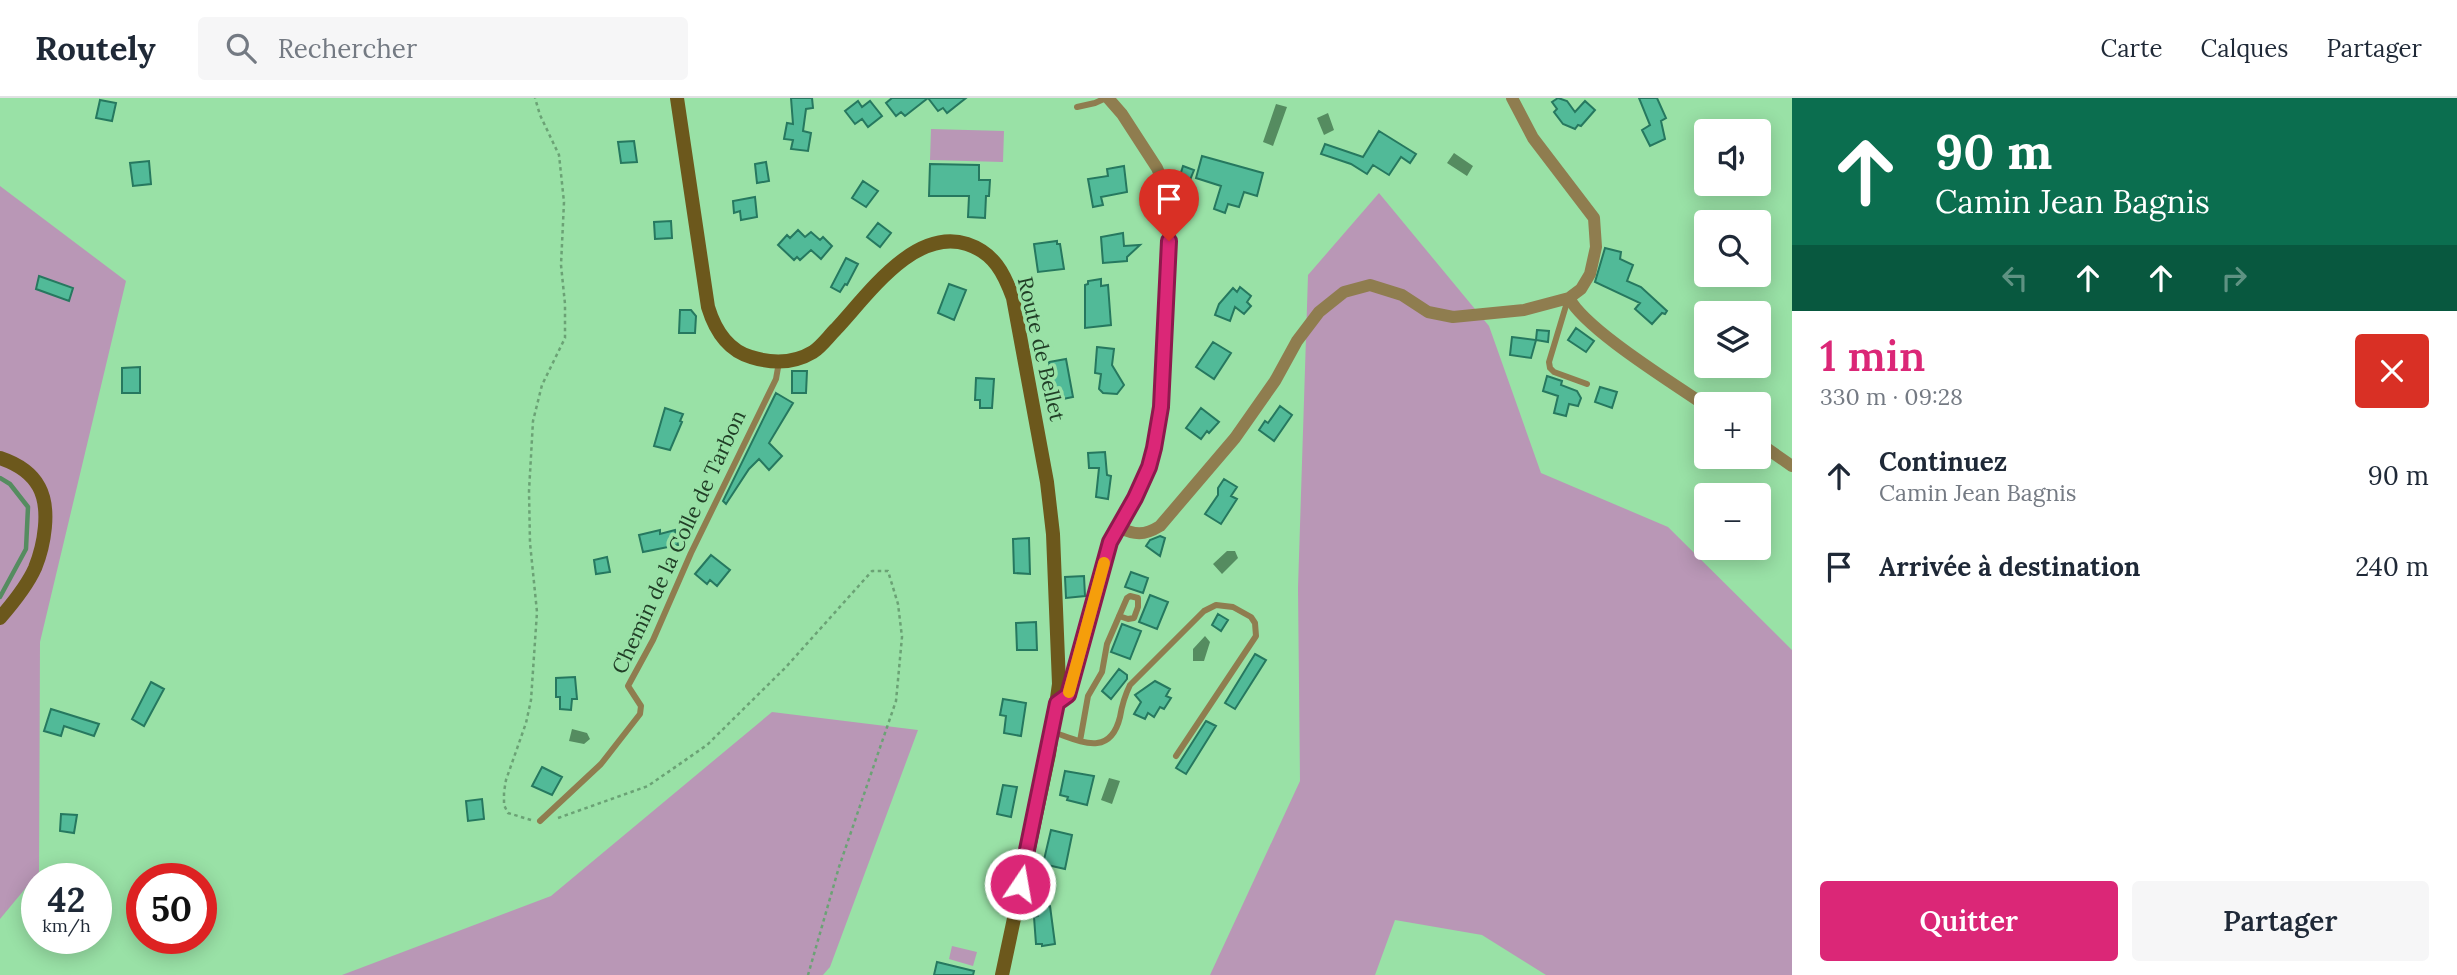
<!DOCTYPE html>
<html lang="fr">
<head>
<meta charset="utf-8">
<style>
	body { margin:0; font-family:Lora,serif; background:#f6f6f7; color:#1f2937; height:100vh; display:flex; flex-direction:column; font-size:26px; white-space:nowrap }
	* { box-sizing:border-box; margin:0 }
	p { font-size:23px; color:#747a83 }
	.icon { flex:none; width:38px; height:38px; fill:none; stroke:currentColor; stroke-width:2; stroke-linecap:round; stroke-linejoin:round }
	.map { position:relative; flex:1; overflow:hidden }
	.drawer { display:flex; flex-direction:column; background:#fff; width:665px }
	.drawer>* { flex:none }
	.guide { background:#0b6e4f; color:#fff; overflow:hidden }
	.buttons { position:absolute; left:1694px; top:21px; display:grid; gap:14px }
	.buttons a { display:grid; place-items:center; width:77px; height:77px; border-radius:7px; background:#fff; box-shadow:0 4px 18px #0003; font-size:35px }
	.speed { position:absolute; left:21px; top:765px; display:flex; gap:14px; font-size:35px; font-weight:700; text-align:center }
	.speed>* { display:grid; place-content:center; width:91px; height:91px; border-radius:50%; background:#fff; box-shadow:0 4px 18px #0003; line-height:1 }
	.speed small { font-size:18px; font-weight:400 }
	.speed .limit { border:10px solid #d22; background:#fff; color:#111 }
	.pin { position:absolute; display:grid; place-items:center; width:60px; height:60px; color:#fff; margin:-72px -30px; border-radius:50% 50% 50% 0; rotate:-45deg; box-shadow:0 0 7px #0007 }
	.pin .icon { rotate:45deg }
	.me { position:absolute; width:77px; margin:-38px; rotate:12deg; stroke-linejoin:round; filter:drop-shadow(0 0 5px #0008) }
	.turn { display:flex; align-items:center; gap:24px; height:147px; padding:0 28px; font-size:32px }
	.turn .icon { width:91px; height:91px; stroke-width:2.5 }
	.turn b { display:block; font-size:49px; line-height:60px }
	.lanes { display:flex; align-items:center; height:66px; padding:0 28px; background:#0003; justify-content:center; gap:35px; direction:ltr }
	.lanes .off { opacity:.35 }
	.round { display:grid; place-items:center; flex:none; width:74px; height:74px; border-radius:7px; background:#f6f6f7 }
	.head { display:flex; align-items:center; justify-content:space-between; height:119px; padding:0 28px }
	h1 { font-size:42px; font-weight:600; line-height:52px; color:#db2777 }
	.primary-button { display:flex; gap:14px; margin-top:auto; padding:14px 28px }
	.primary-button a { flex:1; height:80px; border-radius:7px; background:#db2777; color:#fff; font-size:28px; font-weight:600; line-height:80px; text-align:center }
	.primary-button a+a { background:#f6f6f7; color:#1f2937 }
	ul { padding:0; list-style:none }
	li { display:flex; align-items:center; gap:21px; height:91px; padding:0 28px }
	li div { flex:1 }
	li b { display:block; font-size:26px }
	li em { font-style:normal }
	header { display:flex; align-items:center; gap:42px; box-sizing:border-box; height:98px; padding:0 35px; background:#fff; border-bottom:2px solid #e0e1e3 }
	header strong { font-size:33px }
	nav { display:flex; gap:38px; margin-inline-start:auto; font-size:24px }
	.search { width:490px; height:63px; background:#f6f6f7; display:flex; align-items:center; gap:18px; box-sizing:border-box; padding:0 24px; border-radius:7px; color:#747a83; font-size:26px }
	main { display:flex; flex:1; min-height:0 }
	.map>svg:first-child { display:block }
</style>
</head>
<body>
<header>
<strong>Routely</strong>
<div class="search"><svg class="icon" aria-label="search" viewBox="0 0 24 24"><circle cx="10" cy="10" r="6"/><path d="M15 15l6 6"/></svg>Rechercher</div>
<nav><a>Carte</a><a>Calques</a><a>Partager</a></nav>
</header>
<main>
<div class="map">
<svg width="1792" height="877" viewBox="0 0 1792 877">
	<rect width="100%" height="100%" fill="#99e1a6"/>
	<path fill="#b997b6" d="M 931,31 L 1004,33 L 1003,64 L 930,62 Z
		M 0,88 L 126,183 L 40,544 L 39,774 L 0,821 Z
		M 1379,95 L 1489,228 L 1541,375 L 1668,429 L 1792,552 L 1792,877 L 1546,877 L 1482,837 L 1395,822 L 1375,877 L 1210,877 L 1300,683 L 1298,490 L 1308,177 Z
		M 772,614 L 918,632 L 830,869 L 823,877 L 342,877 L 551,798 Z
		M 952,848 L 977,854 L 973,868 L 949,861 Z"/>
	<path fill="#558c60" d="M 1276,6 L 1287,9 L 1273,48 L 1263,44 Z
		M 1328,15 L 1334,32 L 1324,37 L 1317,20 Z
		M 1454,55 L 1473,68 L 1467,78 L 1447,65 Z
		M 1227,453 L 1235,453 L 1238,460 L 1222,476 L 1213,466 Z
		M 1205,538 L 1210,544 L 1204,563 L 1193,563 L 1193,551 Z
		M 572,631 L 587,635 L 590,641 L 584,646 L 569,643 Z
		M 1109,680 L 1120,683 L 1112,706 L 1101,702 Z"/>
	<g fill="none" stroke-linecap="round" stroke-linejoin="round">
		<path stroke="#558c60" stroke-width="4.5" d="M 0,380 L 10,386 L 28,409 L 26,451 L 0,499"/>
	</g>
	<path fill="#51ba98" stroke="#26785f" stroke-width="2" d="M 791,0 L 812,0 L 813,10 L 806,11 L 803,33 L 811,35 L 808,53 L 791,51 L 793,42 L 784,41 L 787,25 L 793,26 Z
		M 892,0 L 966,0 L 947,15 L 943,10 L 938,13 L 928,0 L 905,18 L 901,14 L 896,18 L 886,5 Z
		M 1558,0 L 1567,3 L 1575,14 L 1585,3 L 1595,12 L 1581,28 L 1578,27 L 1575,31 L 1563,26 L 1554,14 L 1557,11 L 1552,4 Z
		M 1639,0 L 1657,0 L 1666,20 L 1661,23 L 1665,41 L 1650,48 L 1642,32 L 1650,27 Z
		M 100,2 L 116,5 L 112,23 L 96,20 Z
		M 858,3 L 862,9 L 870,3 L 882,18 L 868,29 L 862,21 L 855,26 L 845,13 Z
		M 1379,33 L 1416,56 L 1410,65 L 1401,59 L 1389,77 L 1373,67 L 1367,76 L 1351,66 L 1321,56 L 1325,46 L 1363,59 Z
		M 634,43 L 637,64 L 621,65 L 618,44 Z
		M 1202,58 L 1263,75 L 1257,98 L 1244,94 L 1239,109 L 1228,106 L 1225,115 L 1214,111 L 1221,88 L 1196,80 Z
		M 149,63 L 151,86 L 133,88 L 130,65 Z
		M 766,64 L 769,83 L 757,85 L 755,66 Z
		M 930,66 L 979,67 L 979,82 L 990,82 L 989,98 L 986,98 L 985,120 L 968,119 L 969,98 L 929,98 Z
		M 1124,68 L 1127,94 L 1101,99 L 1103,107 L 1093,109 L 1088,81 L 1108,78 L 1107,71 Z
		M 1183,68 L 1194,72 L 1188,87 L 1178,84 Z
		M 863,83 L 878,93 L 866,109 L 852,100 Z
		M 755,99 L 757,119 L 741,122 L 740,113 L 734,115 L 733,103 Z
		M 671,123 L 672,140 L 655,141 L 654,124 Z
		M 878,125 L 891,135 L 880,149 L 867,139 Z
		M 798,132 L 805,139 L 811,134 L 820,142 L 823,139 L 832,148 L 821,161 L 811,152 L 800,162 L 797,159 L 794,162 L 778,147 L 787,137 L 790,140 Z
		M 1123,135 L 1124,148 L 1140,147 L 1127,159 L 1127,163 L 1103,165 L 1101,139 Z
		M 1057,143 L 1057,146 L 1060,146 L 1064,171 L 1038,174 L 1034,146 Z
		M 1605,150 L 1621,154 L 1620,161 L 1633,167 L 1627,183 L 1641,189 L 1667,213 L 1665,216 L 1662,215 L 1652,226 L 1635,211 L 1640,205 L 1595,184 Z
		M 846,160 L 858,166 L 847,187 L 845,186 L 840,194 L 831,189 Z
		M 39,178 L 73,190 L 69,203 L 36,191 Z
		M 1101,181 L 1101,188 L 1108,187 L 1111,227 L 1085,230 L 1085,187 L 1088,186 L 1088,183 Z
		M 949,186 L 966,192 L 954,222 L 938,215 Z
		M 1240,189 L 1251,198 L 1247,204 L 1251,208 L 1244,216 L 1235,209 L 1230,223 L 1215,217 L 1219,206 L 1233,190 L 1237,194 Z
		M 680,212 L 691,212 L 696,218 L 695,235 L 679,235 Z
		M 1576,230 L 1594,243 L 1586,254 L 1568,242 Z
		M 1537,232 L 1549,233 L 1548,244 L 1536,242 Z
		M 1512,239 L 1536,242 L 1531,260 L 1510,257 Z
		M 1213,244 L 1231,255 L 1214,281 L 1196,269 Z
		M 1097,249 L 1114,251 L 1112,267 L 1124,287 L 1117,296 L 1103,295 L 1099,291 L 1101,276 L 1095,275 Z
		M 1066,261 L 1073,299 L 1058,302 L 1058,299 L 1054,299 L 1049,264 Z
		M 140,269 L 140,295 L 122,295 L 122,270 Z
		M 792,273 L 807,273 L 806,295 L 792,295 Z
		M 1547,278 L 1562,283 L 1561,287 L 1577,293 L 1581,300 L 1578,308 L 1569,306 L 1566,318 L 1554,315 L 1558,298 L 1543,293 Z
		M 976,280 L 994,281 L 992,310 L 980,310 L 980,302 L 975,302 Z
		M 1600,289 L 1617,294 L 1612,310 L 1595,304 Z
		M 776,295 L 793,305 L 769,345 L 782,358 L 769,372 L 759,361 L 749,371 L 726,406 L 723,403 Z
		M 1280,308 L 1292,317 L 1274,343 L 1259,332 L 1265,323 L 1268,325 Z
		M 665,310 L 683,316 L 680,323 L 682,324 L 670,352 L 654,348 Z
		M 1201,310 L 1219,324 L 1209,335 L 1207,333 L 1201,341 L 1186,330 Z
		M 1105,354 L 1107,377 L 1111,378 L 1108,401 L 1096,399 L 1099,370 L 1089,370 L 1088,355 Z
		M 1224,381 L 1237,389 L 1231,398 L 1237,401 L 1221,426 L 1205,416 L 1218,397 L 1218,390 Z
		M 660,432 L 660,436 L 675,432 L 678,447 L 643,454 L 639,437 Z
		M 1160,438 L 1165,440 L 1160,458 L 1146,448 L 1150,442 Z
		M 1029,440 L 1030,476 L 1014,475 L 1013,441 Z
		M 711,457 L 730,472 L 717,488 L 710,482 L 707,486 L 695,476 Z
		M 607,459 L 610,474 L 596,476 L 594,462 Z
		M 1131,474 L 1148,480 L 1143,495 L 1125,489 Z
		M 1084,478 L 1085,498 L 1066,500 L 1065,479 Z
		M 1150,497 L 1168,504 L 1157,531 L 1139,524 Z
		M 1218,516 L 1228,522 L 1221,533 L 1212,527 Z
		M 1036,524 L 1037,552 L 1017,552 L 1016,525 Z
		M 1122,526 L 1141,533 L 1130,561 L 1111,554 Z
		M 1255,556 L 1266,562 L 1235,611 L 1225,605 Z
		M 1119,571 L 1127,577 L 1127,581 L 1111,601 L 1102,593 Z
		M 575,579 L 577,601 L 572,601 L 571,612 L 560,611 L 560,599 L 556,599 L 556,580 Z
		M 1155,583 L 1170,591 L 1166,598 L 1171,600 L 1164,611 L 1160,609 L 1154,619 L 1148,615 L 1145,621 L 1134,616 L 1141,604 L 1135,597 Z
		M 151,584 L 164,591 L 144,628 L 132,621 Z
		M 1003,601 L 1026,605 L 1021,638 L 1004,635 L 1006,618 L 1000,617 Z
		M 51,611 L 99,626 L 94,638 L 64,628 L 61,638 L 44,633 Z
		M 1206,623 L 1216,628 L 1186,676 L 1176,670 Z
		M 542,669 L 562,679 L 552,697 L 532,688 Z
		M 1065,673 L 1094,678 L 1087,707 L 1067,702 L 1068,699 L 1060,697 Z
		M 1003,687 L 1017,689 L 1011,719 L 997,716 Z
		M 482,701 L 484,721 L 468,723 L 466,703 Z
		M 61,716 L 77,717 L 74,735 L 60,733 Z
		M 1051,732 L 1072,737 L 1065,771 L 1043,766 Z
		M 1050,808 L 1055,846 L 1042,848 L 1042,846 L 1036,846 L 1034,819 L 1038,818 L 1037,809 Z
		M 937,864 L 974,873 L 973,877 L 934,877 Z"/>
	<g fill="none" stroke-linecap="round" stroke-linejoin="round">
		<path stroke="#6ba275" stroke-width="2.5" stroke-dasharray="3.5 3.5" stroke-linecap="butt" d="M 558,720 L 648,688 L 707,647 L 786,569 L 872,473 L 888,473 L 898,506 L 902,539 L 896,603 L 839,769 L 808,877
			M 531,722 L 508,715 L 504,707 L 504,694 L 506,682 L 526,625 L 531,602 L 537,514 L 530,445 L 529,393 L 533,323 L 542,287 L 565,240 L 565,206 L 561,167 L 564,104 L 559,57 L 540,17 L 535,0"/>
		<path stroke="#8f7d4f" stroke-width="6" d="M 1077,9 L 1095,5 L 1106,0
			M 1568,201 L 1549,264 L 1550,270 L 1554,274 L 1587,286
			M 1053,634 C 1080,643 1110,660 1120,619 C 1122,607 1124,599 1130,587 L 1204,513 L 1216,507 L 1233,509 L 1251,519 L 1255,525 L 1256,538 L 1176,658
			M 1080,643 L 1088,598 L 1102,574 L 1107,546 L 1127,500 L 1130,498 L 1138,500 L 1138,509 L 1134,520 L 1128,521 L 1119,518
			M 540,723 L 601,666 L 640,616 L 641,608 L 628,588 L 653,542 L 691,455 L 776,281 L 779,264"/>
		<path stroke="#8f7d4f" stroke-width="12" d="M 1569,200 C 1586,232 1673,285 1706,308
			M 1759,345 L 1792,368
			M 1117,429 C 1135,437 1144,438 1160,428 L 1235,340 L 1275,283 L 1297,243 L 1319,214 L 1344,194 L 1370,187 L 1402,197 L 1428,214 L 1453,219 L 1524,212 L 1569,200 L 1581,191 L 1590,176 L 1596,149 L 1594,120 L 1533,40 L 1512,0
			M 1057,605 L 1068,597 L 1110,444 L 1135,400 L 1149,369 L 1158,334 L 1161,309 L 1169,157 L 1170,111 L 1168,96 L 1157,70 L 1122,16 L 1108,0"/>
		<path stroke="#6c581c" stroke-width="14" d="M 677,0 L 708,209 C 715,232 727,252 751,259 C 773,266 793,266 813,254 C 822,248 828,239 836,231 C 867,198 914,129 967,146 C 994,155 1004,175 1013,200 L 1047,384 L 1053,436 L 1059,586 L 1049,656 L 1002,877
			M 0,360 C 15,365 31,374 39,389 C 51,411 44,448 35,470 C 27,488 13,505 0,520"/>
	</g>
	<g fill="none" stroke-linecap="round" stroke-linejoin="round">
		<defs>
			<path id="route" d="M 1020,786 L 1057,605 L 1068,597 L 1110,444 L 1135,400 L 1149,369 L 1154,350 L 1161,309 L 1169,143"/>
		</defs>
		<use href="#route" stroke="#8e194d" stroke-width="18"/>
		<use href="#route" stroke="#db2777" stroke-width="12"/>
		<path stroke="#f59e0b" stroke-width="12" d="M 1069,594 L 1104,465"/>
	</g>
	<g text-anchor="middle" stroke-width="7" stroke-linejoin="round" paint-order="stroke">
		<g font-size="21" fill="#213f27" stroke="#99e1a6">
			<text transform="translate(1041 251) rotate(77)" y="7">Route de Bellet</text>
			<text transform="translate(679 444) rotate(-65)" y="7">Chemin de la Colle de Tarbon</text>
		</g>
	</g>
</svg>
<div class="buttons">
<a><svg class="icon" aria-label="sound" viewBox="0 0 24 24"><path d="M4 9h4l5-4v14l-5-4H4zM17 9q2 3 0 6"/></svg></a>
<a><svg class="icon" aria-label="search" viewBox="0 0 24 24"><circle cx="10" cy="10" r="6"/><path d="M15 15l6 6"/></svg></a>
<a><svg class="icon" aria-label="layers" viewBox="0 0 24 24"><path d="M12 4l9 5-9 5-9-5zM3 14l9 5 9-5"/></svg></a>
<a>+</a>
<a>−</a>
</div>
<div class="speed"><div>42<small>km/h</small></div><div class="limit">50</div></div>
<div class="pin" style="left:1169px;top:143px;background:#d93025"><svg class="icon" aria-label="arrive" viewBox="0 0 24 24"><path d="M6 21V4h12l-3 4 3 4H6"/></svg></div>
<svg class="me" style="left:1020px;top:786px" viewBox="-20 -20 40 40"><circle r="17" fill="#db2777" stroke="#fff" stroke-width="3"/><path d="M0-11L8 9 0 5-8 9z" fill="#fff"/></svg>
</div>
<section class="drawer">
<div class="guide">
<div class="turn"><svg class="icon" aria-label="ahead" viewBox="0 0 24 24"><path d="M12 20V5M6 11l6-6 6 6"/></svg><div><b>90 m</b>Camin Jean Bagnis</div></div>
<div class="lanes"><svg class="icon off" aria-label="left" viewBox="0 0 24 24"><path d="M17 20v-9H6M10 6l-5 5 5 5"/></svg><svg class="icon" aria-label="ahead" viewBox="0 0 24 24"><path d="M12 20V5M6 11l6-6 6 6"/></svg><svg class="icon" aria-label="ahead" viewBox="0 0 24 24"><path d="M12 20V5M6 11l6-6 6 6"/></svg><svg class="icon off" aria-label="right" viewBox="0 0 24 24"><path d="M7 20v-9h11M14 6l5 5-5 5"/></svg></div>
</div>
<div class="head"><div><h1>1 min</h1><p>330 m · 09:28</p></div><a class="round" style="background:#d93025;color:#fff"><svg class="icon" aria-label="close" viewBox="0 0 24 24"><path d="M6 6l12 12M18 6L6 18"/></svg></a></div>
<ul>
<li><svg class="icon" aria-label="ahead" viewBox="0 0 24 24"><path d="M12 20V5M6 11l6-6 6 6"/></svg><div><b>Continuez</b><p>Camin Jean Bagnis</p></div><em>90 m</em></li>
<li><svg class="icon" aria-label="arrive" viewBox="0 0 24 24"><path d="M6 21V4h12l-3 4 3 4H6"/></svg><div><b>Arrivée à destination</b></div><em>240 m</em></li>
</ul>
<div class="primary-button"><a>Quitter</a><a>Partager</a></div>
</section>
</main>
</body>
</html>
